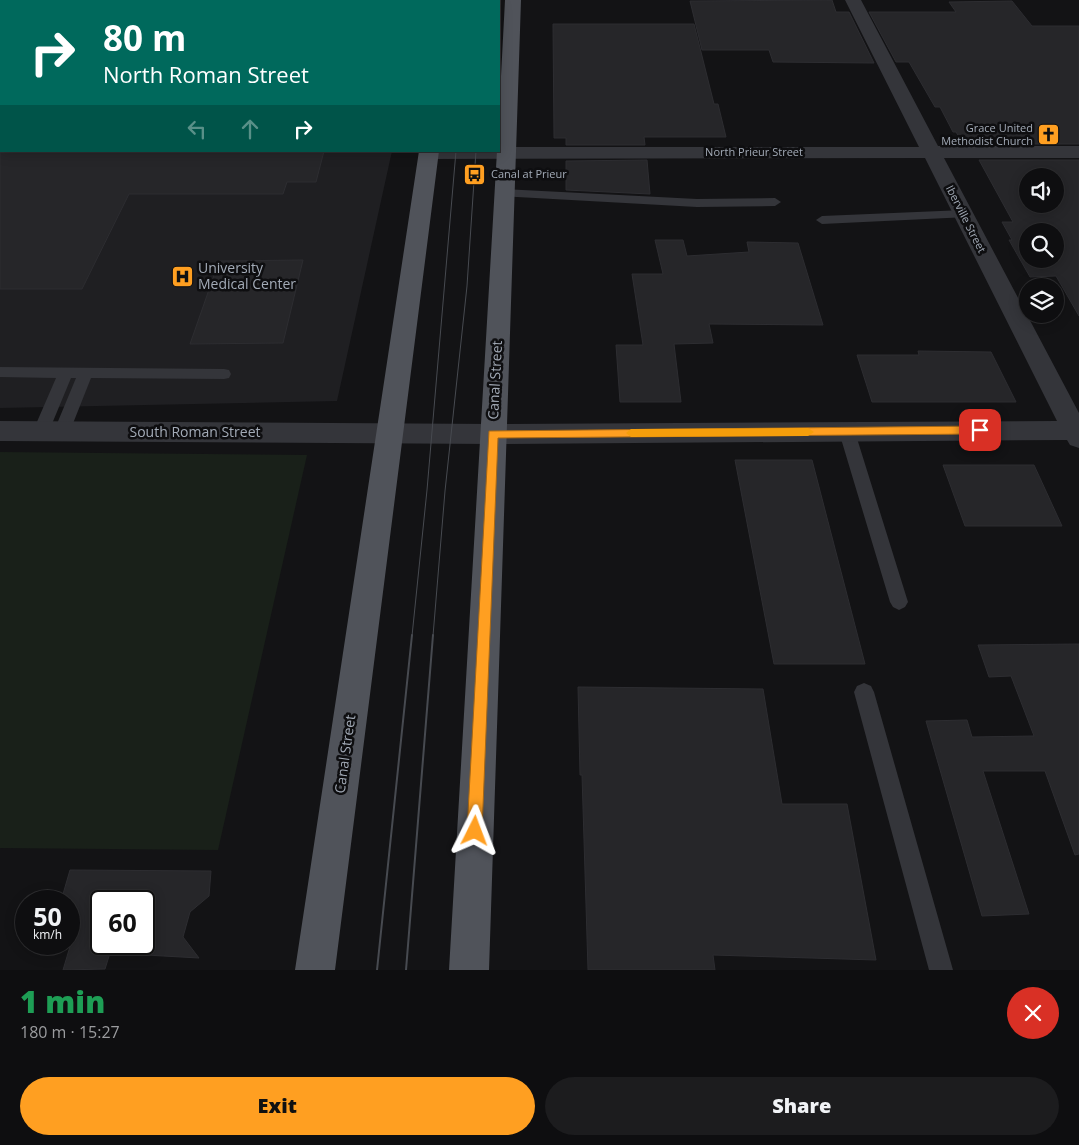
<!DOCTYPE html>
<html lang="en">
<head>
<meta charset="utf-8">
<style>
	body { margin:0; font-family:"Open Sans",sans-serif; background:#1c1c1e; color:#f1f3f6; height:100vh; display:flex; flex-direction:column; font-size:19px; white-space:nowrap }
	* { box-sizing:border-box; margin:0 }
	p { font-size:16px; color:#9b9c9f }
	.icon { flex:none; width:28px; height:28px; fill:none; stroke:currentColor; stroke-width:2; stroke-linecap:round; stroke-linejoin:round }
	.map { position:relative; height:970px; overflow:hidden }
	.panel { display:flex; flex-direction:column; background:#0e0e10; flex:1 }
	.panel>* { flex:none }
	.banner { position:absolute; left:0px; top:0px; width:500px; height:152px; box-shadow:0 2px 12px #0003,0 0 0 1px #2e2e30; background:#00695c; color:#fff; overflow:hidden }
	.controls { position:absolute; left:1019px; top:168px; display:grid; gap:10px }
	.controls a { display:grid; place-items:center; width:45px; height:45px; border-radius:50%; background:#0e0e10; box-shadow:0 2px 12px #0003,0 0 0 1px #2e2e30; font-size:25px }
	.speed { position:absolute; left:15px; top:890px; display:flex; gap:10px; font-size:25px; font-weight:700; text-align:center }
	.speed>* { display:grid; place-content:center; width:65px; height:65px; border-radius:50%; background:#0e0e10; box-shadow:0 2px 12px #0003,0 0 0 1px #2e2e30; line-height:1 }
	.speed small { font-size:12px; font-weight:400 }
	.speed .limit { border:2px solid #111; border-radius:8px; background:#fff; color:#111 }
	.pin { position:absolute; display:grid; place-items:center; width:42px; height:42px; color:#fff; margin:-21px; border-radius:10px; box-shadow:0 2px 8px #0006 }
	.me { position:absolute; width:55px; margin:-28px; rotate:3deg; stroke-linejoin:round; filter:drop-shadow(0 0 4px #0008) }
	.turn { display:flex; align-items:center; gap:18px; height:105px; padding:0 20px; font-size:22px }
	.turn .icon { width:65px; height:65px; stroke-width:2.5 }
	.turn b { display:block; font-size:35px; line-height:42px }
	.lanes { display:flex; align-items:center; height:48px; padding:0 20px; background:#0003; justify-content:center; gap:25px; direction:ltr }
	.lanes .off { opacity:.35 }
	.round { display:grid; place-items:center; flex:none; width:52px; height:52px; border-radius:26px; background:#1c1c1e }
	.summary { display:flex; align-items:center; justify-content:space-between; height:85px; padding:0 20px }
	h1 { font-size:30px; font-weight:800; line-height:38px; color:#1e9e55 }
	.primary-button { display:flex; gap:10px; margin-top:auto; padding:10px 20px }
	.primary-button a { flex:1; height:58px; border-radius:30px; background:#ff9f21; color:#111; font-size:20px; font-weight:800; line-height:58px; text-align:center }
	.primary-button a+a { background:#1c1c1e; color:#f1f3f6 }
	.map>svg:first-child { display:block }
</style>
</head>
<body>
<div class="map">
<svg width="1079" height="970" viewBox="0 0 1079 970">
	<rect width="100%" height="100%" fill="#131315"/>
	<path fill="#1f1f22" d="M 0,0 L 425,0 L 1,1 L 1,151 L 392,151 L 337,401 L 0,408 Z"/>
	<path fill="#192019" d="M 0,452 L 307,455 L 218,850 L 0,848 Z"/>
	<path fill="#262629" stroke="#2d2d31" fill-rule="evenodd" d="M 832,0 L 836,12 L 849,12 L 874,63 L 773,62 L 769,50 L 702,50 L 690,1 Z
		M 1012,1 L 1032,26 L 1079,26 L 1079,144 L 971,144 L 968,140 L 961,140 L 956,132 L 953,132 L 940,107 L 935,107 L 909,62 L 896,62 L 869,12 L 956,12 L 949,2 Z
		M 553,24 L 694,24 L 714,104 L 718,104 L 726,137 L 644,137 L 645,145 L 566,145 L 566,138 L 554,138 Z
		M 0,151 L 324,151 L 316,182 L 287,182 L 283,194 L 129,194 L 82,289 L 0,289 Z
		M 647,160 L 650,194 L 566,190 L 566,161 Z
		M 979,160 L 1079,160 L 1079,316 L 1056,276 L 1030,277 L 1009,240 L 1012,240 L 1002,222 L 1013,222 ZM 1028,176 L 1055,176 L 1055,204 L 1028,204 ZM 1028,231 L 1055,231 L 1055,259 L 1028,259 Z
		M 655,240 L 683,240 L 687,256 L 749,252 L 747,242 L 798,243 L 823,325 L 709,324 L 713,343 L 674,344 L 681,402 L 620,402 L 616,345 L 643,345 L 632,274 L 663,274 Z
		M 303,260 L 283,343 L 190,344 L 219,261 Z
		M 918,351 L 991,352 L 1016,402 L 872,402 L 857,355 L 919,355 Z
		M 735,460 L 812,460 L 865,664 L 774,664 Z
		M 943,465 L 1034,465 L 1062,526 L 965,526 Z
		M 1079,644 L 1079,854 L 1075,855 L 1045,771 L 983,771 L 1029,914 L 982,916 L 926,721 L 967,720 L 972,737 L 1034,736 L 1011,676 L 989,677 L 978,645 Z
		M 578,687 L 763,689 L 782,804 L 847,804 L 876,960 L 713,955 L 715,970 L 588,970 L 582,775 L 580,775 Z
		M 70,870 L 211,871 L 209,896 L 190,912 L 183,937 L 199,958 L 110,953 L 105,969 L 63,970 L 77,923 L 69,922 L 69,901 L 61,901 ZM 101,901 L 144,901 L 144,944 L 101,944 Z"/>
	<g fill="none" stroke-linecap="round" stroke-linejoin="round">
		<path fill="#34353a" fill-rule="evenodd" d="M 504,189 L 697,199 L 775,198 L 781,202 L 775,206 L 697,207 L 500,196 L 498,193 Z
			M 964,210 L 970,214 L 968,217 L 822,224 L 816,220 L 822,216 Z
			M 0,367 L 224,369 L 229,370 L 231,374 L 229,378 L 224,379 L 91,378 L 70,431 L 67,435 L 62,437 L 57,435 L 54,431 L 76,378 L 71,378 L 49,431 L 46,435 L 41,437 L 36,435 L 33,431 L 56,378 L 0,377 Z
			M 847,426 L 852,428 L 855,432 L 908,602 L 905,607 L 899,610 L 893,607 L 890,602 L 839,432 L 842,428 Z
			M 864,683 L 871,686 L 874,692 L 953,970 L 929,970 L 854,692 L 857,686 Z"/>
		<path fill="#34353a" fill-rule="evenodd" d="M 845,0 L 861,0 L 938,146 L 1079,146 L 1079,158 L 944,158 L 1079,413 L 1079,448 L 1070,445 L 1067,440 L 493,444 L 0,441 L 0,421 L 493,424 L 1057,421 L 925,158 L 429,159 L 422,157 L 419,153 L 421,151 L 499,151 L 499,147 L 919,147 Z"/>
		<path fill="#50535a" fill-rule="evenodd" d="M 505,0 L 521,0 L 489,970 L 449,970 L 497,151 L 499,151 L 499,114 Z
			M 419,151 L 439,151 L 335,970 L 295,970 Z"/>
		<path stroke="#474a50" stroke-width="1" d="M 412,636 L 427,490 L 456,151
			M 433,636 L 445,491 L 467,286 L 476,151"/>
		<path stroke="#474a50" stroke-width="2" d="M 377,970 L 412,635
			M 406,970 L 433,635"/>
	</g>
	<path fill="#ff9f21" stroke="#a66715" d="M 980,426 L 985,430 L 980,434 L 498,438 L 482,831 L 480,836 L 475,839 L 470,836 L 467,831 L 489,431 Z"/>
	<path fill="#f59e0b" d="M 808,428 L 814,432 L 808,436 L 631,437 L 626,433 L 631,429 Z"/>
	<defs>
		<symbol id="church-square" viewBox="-11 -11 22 22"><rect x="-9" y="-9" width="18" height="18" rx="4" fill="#ff9f21" stroke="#0e0e10"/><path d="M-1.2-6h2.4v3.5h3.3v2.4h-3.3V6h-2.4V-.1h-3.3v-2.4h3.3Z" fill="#111"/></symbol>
		<symbol id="bus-square" viewBox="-11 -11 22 22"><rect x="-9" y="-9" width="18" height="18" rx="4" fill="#ff9f21" stroke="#0e0e10"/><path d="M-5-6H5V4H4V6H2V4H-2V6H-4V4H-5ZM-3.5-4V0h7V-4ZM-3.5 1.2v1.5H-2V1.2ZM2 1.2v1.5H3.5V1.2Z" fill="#111"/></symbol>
		<symbol id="hospital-square" viewBox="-11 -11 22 22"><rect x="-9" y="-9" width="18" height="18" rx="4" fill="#ff9f21" stroke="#0e0e10"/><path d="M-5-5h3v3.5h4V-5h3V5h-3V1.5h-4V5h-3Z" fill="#111"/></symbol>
	</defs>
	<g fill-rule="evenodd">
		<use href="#church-square" x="1036" y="122" width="25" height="25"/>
		<use href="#bus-square" x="462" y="162" width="25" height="25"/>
		<use href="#hospital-square" x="170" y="264" width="25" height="25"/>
	</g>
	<g text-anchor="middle" stroke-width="5" stroke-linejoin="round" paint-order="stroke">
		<g font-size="11" fill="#a3abb7" stroke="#0e0e10" text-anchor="end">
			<text x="1033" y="132">Grace United<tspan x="1033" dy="13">Methodist Church</tspan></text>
			<text x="491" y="178" text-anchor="start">Canal at Prieur</text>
		</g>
		<g font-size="11" fill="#a3abb7" stroke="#0e0e10">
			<text x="754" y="156">North Prieur Street</text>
			<text transform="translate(966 219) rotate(63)" y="4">Iberville Street</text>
		</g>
		<g font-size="14" fill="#a3abb7" stroke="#0e0e10" text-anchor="start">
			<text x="198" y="273">University<tspan x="198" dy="16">Medical Center</tspan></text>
		</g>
		<g font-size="14" fill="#a3abb7" stroke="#0e0e10">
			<text transform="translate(495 380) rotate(-87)" y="5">Canal Street</text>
			<text x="195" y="437">South Roman Street</text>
			<text transform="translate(345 754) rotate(-82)" y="5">Canal Street</text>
		</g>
	</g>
</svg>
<div class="controls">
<a><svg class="icon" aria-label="sound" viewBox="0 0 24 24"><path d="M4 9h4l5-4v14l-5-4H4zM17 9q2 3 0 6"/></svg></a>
<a><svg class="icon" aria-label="search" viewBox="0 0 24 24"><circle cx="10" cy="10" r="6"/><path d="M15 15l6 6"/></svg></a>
<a><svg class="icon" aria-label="layers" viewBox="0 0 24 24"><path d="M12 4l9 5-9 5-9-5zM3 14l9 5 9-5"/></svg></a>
</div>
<div class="speed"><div>50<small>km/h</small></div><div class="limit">60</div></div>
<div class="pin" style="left:980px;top:430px;background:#d93025"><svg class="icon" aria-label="arrive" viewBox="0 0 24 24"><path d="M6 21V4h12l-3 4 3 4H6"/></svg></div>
<svg class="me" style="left:475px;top:831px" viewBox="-20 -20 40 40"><path d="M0-17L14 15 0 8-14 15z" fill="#ff9f21" stroke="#fff" stroke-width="4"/></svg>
<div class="banner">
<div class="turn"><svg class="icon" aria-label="right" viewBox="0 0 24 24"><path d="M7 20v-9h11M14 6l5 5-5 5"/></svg><div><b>80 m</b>North Roman Street</div></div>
<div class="lanes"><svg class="icon off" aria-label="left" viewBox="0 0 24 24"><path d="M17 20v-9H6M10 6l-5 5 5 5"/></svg><svg class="icon off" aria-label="ahead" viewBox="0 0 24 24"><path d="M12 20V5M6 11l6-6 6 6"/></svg><svg class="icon" aria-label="right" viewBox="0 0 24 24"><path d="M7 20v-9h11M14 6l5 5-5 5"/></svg></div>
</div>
</div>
<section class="panel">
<div class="summary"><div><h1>1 min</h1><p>180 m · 15:27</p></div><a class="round" style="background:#d93025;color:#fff"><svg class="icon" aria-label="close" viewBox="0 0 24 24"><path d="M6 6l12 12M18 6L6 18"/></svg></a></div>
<div class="primary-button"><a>Exit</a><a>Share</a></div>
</section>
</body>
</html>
